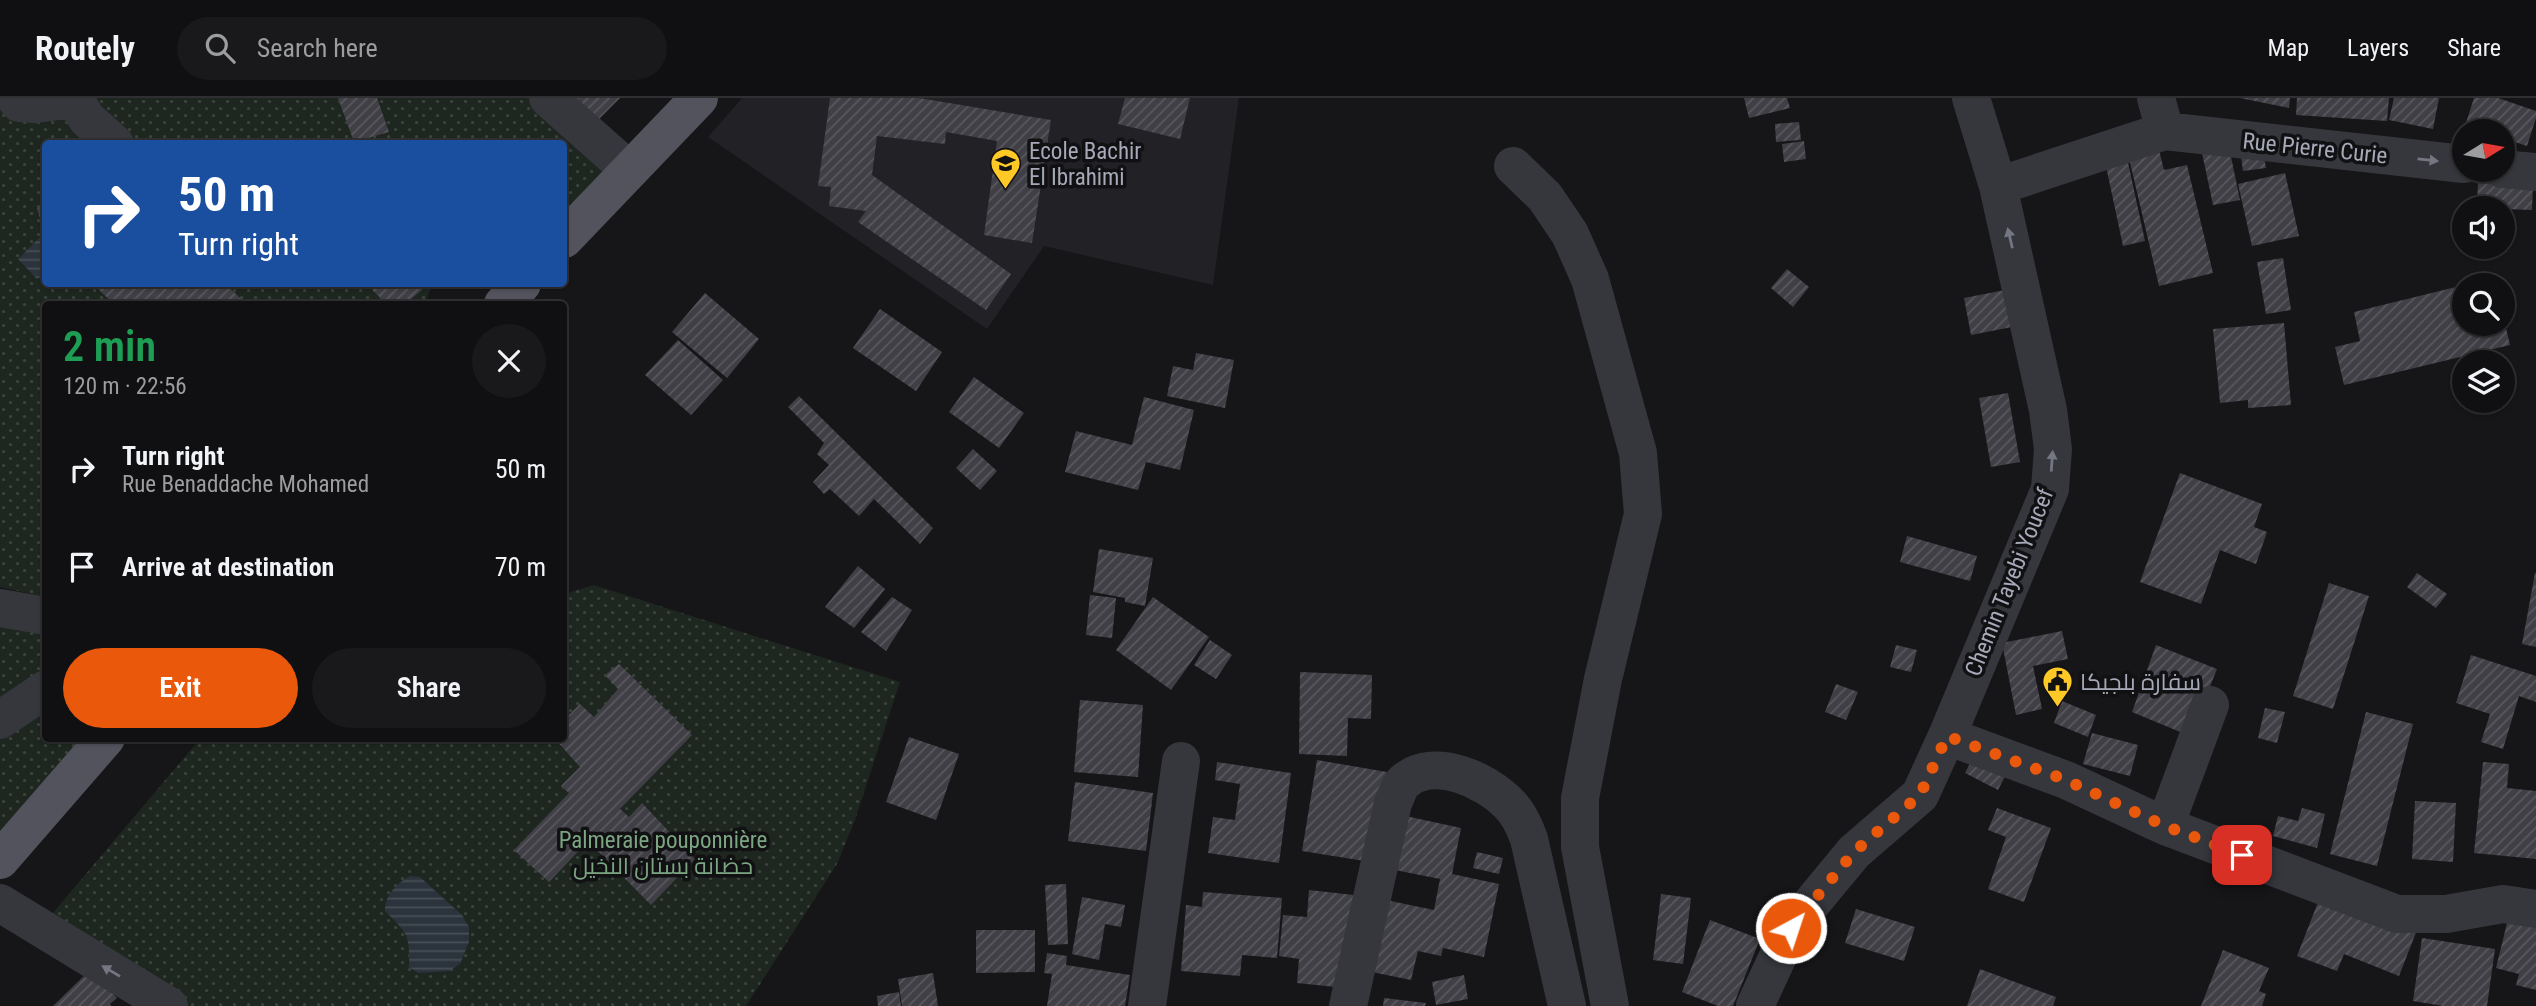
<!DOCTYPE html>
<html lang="en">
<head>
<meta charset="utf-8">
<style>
	body { margin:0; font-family:"Roboto Condensed",Cairo,sans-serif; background:#19191b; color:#f1f3f6; height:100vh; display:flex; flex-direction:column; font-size:26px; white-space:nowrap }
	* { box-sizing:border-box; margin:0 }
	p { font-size:23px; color:#9c9d9f }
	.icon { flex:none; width:38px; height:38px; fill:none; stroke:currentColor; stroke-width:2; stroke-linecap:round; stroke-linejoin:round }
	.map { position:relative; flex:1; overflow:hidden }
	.drawer { position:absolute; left:42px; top:203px; width:525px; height:441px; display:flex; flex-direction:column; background:#101012; border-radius:7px; box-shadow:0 2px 5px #0004,0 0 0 2px #303032 }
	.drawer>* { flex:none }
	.guide { position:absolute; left:42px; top:42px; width:525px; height:147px; border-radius:7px; box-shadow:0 2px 5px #0004,0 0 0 2px #303032; background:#1a4fa0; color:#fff; overflow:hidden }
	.needle { width:46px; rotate:79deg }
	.controls { position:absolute; left:2452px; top:21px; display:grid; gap:14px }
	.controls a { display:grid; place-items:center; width:63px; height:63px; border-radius:50%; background:#101012; box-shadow:0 2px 5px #0004,0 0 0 2px #303032; font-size:35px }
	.pin { position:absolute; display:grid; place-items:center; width:60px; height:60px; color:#fff; margin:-30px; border-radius:14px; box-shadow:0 4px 10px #0006 }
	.me { position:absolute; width:77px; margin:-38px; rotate:40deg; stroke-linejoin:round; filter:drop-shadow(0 0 5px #0008) }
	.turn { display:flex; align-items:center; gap:24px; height:147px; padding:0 21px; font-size:32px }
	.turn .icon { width:91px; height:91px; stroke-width:2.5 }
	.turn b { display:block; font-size:49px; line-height:60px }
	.round { display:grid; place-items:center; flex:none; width:74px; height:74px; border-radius:37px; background:#19191b }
	.head { display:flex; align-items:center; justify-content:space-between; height:119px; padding:0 21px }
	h1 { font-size:42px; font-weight:600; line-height:52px; color:#1e9e55 }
	.button { display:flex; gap:14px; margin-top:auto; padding:14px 21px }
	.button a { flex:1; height:80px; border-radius:42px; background:#ea580c; color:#fff; font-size:28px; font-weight:600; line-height:80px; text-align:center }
	.button a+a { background:#19191b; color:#f1f3f6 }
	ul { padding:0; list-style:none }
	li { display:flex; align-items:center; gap:21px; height:98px; padding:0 21px }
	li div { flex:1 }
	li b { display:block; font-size:26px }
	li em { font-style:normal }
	header { display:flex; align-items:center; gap:42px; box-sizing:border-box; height:98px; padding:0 35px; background:#101012; border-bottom:2px solid #303032 }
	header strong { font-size:33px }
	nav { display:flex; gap:38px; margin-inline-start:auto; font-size:24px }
	.search { width:490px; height:63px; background:#19191b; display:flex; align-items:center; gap:18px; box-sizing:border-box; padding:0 24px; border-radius:38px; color:#9c9d9f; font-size:26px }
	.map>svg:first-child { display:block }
</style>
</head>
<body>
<header>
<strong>Routely</strong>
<div class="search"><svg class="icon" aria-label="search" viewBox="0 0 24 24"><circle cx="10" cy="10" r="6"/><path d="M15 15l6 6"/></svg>Search here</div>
<nav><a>Map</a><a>Layers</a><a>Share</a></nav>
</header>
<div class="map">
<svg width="2536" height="908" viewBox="0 0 2536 908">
	<defs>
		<pattern id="park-dots" width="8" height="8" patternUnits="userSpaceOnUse" patternTransform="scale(1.75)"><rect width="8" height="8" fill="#1d261f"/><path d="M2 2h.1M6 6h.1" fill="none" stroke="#3b433d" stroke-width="1.8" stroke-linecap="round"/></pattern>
		<pattern id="water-rules" width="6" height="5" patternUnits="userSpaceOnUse" patternTransform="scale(1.75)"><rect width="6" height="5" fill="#2b333c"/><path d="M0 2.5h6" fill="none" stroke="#474e56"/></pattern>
		<pattern id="building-hatch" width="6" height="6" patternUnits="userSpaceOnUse" patternTransform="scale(1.75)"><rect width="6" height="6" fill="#403f45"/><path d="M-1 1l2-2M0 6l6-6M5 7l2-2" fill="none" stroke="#59585e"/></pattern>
	</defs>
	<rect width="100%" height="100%" fill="#161518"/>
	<path fill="#222125" d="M 742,0 L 1239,0 L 1213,187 L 1044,148 L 987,231 L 708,39 Z"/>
	<path fill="url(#park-dots)" d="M 0,0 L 531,0 L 610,73 L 564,120 L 564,46 L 46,46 L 46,186 L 431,186 L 426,206 L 46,206 L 45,499 L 0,489 Z
		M 594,487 L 900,584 L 855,722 L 837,766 L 746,908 L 171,908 L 40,830 L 200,641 L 564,640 L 564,496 Z
		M 0,526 L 45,532 L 46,640 L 89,641 L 0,743 Z"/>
	<path fill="url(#water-rules)" d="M 45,134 L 45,172 L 37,181 L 18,161 Z
		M 410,778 L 420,779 L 462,817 L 469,829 L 469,844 L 460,866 L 449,873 L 418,875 L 406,867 L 409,868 C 410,836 407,835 385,813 C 385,797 396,786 410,778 Z"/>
	<path fill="url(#building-hatch)" d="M 338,0 L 377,0 L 389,34 L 354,44 Z
		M 574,0 L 620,0 L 598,22 Z
		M 830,0 L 919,0 L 1051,22 L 1032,145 L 984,137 L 997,43 L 946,34 L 945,46 L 877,38 L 872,77 L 1011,176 L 986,212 L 858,124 L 866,113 L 829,108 L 831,89 L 818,88 Z
		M 1125,0 L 1190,0 L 1180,41 L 1118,26 Z
		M 1744,0 L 1787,0 L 1790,10 L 1749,20 Z
		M 2240,0 L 2290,0 L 2289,10 Z
		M 2297,0 L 2389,0 L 2387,23 L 2296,17 Z
		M 2394,0 L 2439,0 L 2433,31 L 2389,22 Z
		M 2474,0 L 2498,0 L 2536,13 L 2536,20 L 2527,48 L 2502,40 L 2502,33 L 2481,33 L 2465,28 Z
		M 1799,24 L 1801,42 L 1776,44 L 1775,26 Z
		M 1804,43 L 1806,61 L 1784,64 L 1782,46 Z
		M 2262,47 L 2266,70 L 2243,73 L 2240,50 Z
		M 2158,48 L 2164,72 L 2187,67 L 2213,175 L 2159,188 L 2128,56 Z
		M 2229,49 L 2240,102 L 2213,107 L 2202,55 Z
		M 2126,55 L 2145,143 L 2123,148 L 2104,59 Z
		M 2285,75 L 2299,138 L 2252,148 L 2238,86 Z
		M 2478,84 L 2533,86 L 2532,112 L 2477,110 Z
		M 46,108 L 46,137 L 45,137 L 37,110 Z
		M 2283,160 L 2291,212 L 2266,216 L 2257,164 Z
		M 1787,171 L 1809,189 L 1793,209 L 1771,190 Z
		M 104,186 L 137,186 L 141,190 L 146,186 L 215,186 L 217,188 L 220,186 L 226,186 L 241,201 L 236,206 L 204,206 L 201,203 L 198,206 L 191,206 L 185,201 L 179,206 L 114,206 L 98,191 Z
		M 367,186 L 420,186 L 424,190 L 405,206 L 386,206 Z
		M 2464,187 L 2464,226 L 2505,226 L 2510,247 L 2344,287 L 2335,249 L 2360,243 L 2354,214 Z
		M 2005,192 L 2012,229 L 1971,237 L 1964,200 Z
		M 705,195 L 759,241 L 727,280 L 672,234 Z
		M 880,211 L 942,254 L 916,293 L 853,250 Z
		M 2284,225 L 2291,307 L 2248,310 L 2248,302 L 2220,305 L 2213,231 Z
		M 678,242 L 723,282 L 691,317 L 645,277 Z
		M 1196,255 L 1234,262 L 1225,310 L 1167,298 L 1173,268 L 1193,272 Z
		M 974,279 L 1024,315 L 999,350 L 949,314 Z
		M 2008,295 L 2020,364 L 1991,369 L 1979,300 Z
		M 799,298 L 933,430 L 920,446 L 874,401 L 859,418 L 830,391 L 824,396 L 813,384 L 829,367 L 817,356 L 824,345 L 788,309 Z
		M 1144,299 L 1194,312 L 1180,372 L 1146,364 L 1138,392 L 1065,374 L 1076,333 L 1132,347 Z
		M 973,351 L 997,373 L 980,392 L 956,370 Z
		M 2180,375 L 2262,406 L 2254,429 L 2267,434 L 2256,466 L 2220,452 L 2201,506 L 2140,484 Z
		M 1907,438 L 1977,458 L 1970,483 L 1900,464 Z
		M 1099,451 L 1153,460 L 1145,508 L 1125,504 L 1125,500 L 1093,494 Z
		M 858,468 L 885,491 L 854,530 L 825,509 Z
		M 2417,475 L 2447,496 L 2436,510 L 2407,489 Z
		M 2535,475 L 2536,475 L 2536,549 L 2522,546 Z
		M 2329,485 L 2369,498 L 2333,611 L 2293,598 Z
		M 1090,497 L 1116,500 L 1112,540 L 1086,537 Z
		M 892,499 L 912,512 L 886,553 L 861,534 Z
		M 1153,499 L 1209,539 L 1171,592 L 1116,552 Z
		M 2062,533 L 2068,561 L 2033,568 L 2042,611 L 2016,617 L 2002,545 Z
		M 1210,542 L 1232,557 L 1216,581 L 1194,567 Z
		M 1896,547 L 1917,552 L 1911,574 L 1890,569 Z
		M 2156,547 L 2217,571 L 2190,638 L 2132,614 Z
		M 2471,557 L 2536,578 L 2536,604 L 2519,598 L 2503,651 L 2481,644 L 2490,616 L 2456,605 Z
		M 619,566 L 692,637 L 620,711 L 629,719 L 642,705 L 695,761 L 651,807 L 588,743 L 549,784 L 514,752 L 569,695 L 561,688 L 580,669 L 554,640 L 564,640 L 564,622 L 580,606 L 594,619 L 618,591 L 605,577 Z
		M 1300,574 L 1372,577 L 1371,621 L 1348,620 L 1347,658 L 1299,656 Z
		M 1836,586 L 1858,594 L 1846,622 L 1825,614 Z
		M 1080,602 L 1143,607 L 1138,679 L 1074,674 Z
		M 2062,603 L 2096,617 L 2088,639 L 2054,625 Z
		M 2265,610 L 2285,614 L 2277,645 L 2258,640 Z
		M 2366,614 L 2413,626 L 2377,768 L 2330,756 Z
		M 2092,635 L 2138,647 L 2130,678 L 2083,666 Z
		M 1984,638 L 2017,655 L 1998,692 L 1965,675 Z
		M 909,639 L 959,656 L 936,722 L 886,704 Z
		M 1317,662 L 1387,674 L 1371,764 L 1302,753 Z
		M 1217,664 L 1291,675 L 1279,765 L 1208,755 L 1213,719 L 1235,722 L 1240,686 L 1215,682 Z
		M 2483,664 L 2509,666 L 2507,690 L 2536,693 L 2536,761 L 2474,755 Z
		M 1075,684 L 1153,695 L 1146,753 L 1068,743 Z
		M 2415,703 L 2456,705 L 2453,764 L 2412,761 Z
		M 1997,710 L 2051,730 L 2024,804 L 1988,791 L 2006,739 L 1988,732 Z
		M 2302,710 L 2325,716 L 2317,750 L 2273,738 L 2278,718 L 2298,723 Z
		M 1401,717 L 1461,730 L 1452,776 L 1499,786 L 1484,859 L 1443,850 L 1441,858 L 1418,853 L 1411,882 L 1367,873 L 1381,801 L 1434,812 L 1440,781 L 1390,771 Z
		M 1477,754 L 1503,760 L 1499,776 L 1473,770 Z
		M 1066,786 L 1068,846 L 1048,847 L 1045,787 Z
		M 1309,792 L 1354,797 L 1345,890 L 1297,885 L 1299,861 L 1279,858 L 1283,817 L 1307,819 Z
		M 1203,794 L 1282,800 L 1277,860 L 1242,857 L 1240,878 L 1181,873 L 1186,807 L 1202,809 Z
		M 2322,794 L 2417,832 L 2399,878 L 2344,856 L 2337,873 L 2297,858 Z
		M 1661,796 L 1691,800 L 1683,866 L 1653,862 Z
		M 1082,799 L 1125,807 L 1121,829 L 1105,826 L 1099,862 L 1072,856 Z
		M 1856,811 L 1915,829 L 1904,863 L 1845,845 Z
		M 2509,817 L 2536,824 L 2536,892 L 2516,887 L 2519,876 L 2496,870 Z
		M 1710,822 L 1760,841 L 1733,908 L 1718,908 L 1682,894 Z
		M 976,832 L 1035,832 L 1035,874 L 976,875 Z
		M 2422,840 L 2495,851 L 2487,908 L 2443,908 L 2413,903 Z
		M 2223,852 L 2269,870 L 2259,893 L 2266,896 L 2262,908 L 2201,908 Z
		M 1047,855 L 1067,858 L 1066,867 L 1130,877 L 1125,908 L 1047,908 L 1052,876 L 1044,875 Z
		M 1980,871 L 2056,899 L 2053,908 L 1967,908 Z
		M 90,872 L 117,900 L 110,906 L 111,908 L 53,908 Z
		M 933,875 L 938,908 L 902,908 L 898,881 Z
		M 1464,877 L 1468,901 L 1436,907 L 1432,884 Z
		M 899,894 L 901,908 L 878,908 L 877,898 Z
		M 1384,900 L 1426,905 L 1425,908 L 1383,908 Z"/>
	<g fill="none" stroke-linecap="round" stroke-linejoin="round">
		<path stroke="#36373d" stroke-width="38" d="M 15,0 L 19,5 L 36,6 L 75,1
			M 74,0 L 87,21 L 115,46
			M 548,0 L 628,71
			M 2156,0 L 2165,33
			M 1513,68 L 1545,99 L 1570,136 L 1590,181 L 1638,355 L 1643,416 L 1603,581 L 1580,700 L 1580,749 L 1610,908
			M 2502,71 L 2536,74
			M 1998,88 L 2165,33 L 2464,66
			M 0,510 L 46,518
			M 0,622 L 46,591
			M 1947,638 L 2066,682 L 2165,728 L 2397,816 L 2446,816 L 2503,806 L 2536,811
			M 2165,728 L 2210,607
			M 0,805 L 169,908
			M 1147,908 L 1181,663
			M 1348,908 L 1393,705 C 1397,697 1399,687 1406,682 C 1435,659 1485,682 1507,704 C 1518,714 1524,727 1529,741 L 1567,908
			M 1755,908 L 1791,830 L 1854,754 L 1920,697 L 1947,638 L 2050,391 L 2053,351 L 2048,312 L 1998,88 L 1971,0"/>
		<path stroke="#52535c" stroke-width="38" d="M 564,141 L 699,0
			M 503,206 L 522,186
			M 0,762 L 106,640"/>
	</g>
	<defs><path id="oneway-solid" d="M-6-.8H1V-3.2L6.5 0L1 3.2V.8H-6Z" transform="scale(1.75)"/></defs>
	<g fill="#747681">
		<use href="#oneway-solid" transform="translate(2428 62) rotate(6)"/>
		<use href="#oneway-solid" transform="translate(2010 140) rotate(-103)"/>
		<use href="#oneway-solid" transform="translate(2052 363) rotate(-86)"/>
		<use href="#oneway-solid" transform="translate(111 873) rotate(-149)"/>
	</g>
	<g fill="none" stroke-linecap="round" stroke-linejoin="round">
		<path stroke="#ea580c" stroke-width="12" stroke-dasharray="0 21.6" d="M 1791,830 L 1854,754 L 1920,697 L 1947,638 L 2066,682 L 2165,728 L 2242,757"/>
	</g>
	<defs>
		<symbol id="school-pin" viewBox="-11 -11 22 30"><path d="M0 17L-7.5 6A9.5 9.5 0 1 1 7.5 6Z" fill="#fec927" stroke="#111013"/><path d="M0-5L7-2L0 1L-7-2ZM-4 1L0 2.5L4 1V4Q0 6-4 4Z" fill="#111"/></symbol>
		<symbol id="civic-pin" viewBox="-11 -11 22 30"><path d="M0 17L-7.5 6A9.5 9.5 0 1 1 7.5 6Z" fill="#fec927" stroke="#111013"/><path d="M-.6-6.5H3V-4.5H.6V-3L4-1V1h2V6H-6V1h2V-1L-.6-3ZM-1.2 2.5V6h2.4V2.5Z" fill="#111"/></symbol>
	</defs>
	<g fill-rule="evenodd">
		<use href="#school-pin" x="988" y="48" width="35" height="47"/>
		<use href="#civic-pin" x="2040" y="566" width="35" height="47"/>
	</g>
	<g text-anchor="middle" stroke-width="7" stroke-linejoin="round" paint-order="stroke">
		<g font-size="23" fill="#a6aab8" stroke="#111013">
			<text transform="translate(2315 50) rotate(6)" y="8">Rue Pierre Curie</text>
			<text transform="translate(2009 484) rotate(-68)" y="8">Chemin Tayebi Youcef</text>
		</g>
		<g font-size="23" fill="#a6aab8" stroke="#111013" text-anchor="start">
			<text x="1029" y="61">Ecole Bachir<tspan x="1029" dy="26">El Ibrahimi</tspan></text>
			<text x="2080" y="592">سفارة بلجيكا</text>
		</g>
		<g font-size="23" fill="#7ca582" stroke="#111013">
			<text x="663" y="750">Palmeraie pouponnière<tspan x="663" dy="26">حضانة بستان النخيل</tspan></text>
		</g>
	</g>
</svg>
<div class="controls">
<a><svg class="needle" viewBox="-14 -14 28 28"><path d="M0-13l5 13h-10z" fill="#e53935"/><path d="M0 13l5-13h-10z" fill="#9c9d9f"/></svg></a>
<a><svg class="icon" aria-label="sound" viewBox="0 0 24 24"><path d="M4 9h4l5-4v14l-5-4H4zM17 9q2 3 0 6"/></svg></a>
<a><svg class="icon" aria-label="search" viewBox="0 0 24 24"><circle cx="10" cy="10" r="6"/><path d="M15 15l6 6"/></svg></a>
<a><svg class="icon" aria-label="layers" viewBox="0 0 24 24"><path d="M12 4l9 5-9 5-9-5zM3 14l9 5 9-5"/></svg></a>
</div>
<div class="pin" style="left:2242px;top:757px;background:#d93025"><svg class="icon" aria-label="arrive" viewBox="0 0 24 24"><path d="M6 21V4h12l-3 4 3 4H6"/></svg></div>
<svg class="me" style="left:1791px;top:830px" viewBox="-20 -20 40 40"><circle r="17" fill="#ea580c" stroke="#fff" stroke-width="3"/><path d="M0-11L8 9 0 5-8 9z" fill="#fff"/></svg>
<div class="guide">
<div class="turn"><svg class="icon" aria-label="right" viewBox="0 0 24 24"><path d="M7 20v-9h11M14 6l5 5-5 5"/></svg><div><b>50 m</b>Turn right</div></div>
</div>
<section class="drawer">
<div class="head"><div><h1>2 min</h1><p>120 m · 22:56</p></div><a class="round"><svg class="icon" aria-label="close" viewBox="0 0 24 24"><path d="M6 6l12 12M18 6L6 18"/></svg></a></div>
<ul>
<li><svg class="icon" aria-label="right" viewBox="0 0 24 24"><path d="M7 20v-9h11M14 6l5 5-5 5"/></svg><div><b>Turn right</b><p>Rue Benaddache Mohamed</p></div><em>50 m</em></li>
<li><svg class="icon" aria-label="arrive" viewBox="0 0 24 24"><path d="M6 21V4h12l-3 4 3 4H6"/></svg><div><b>Arrive at destination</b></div><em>70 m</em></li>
</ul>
<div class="button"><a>Exit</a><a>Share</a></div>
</section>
</div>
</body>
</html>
